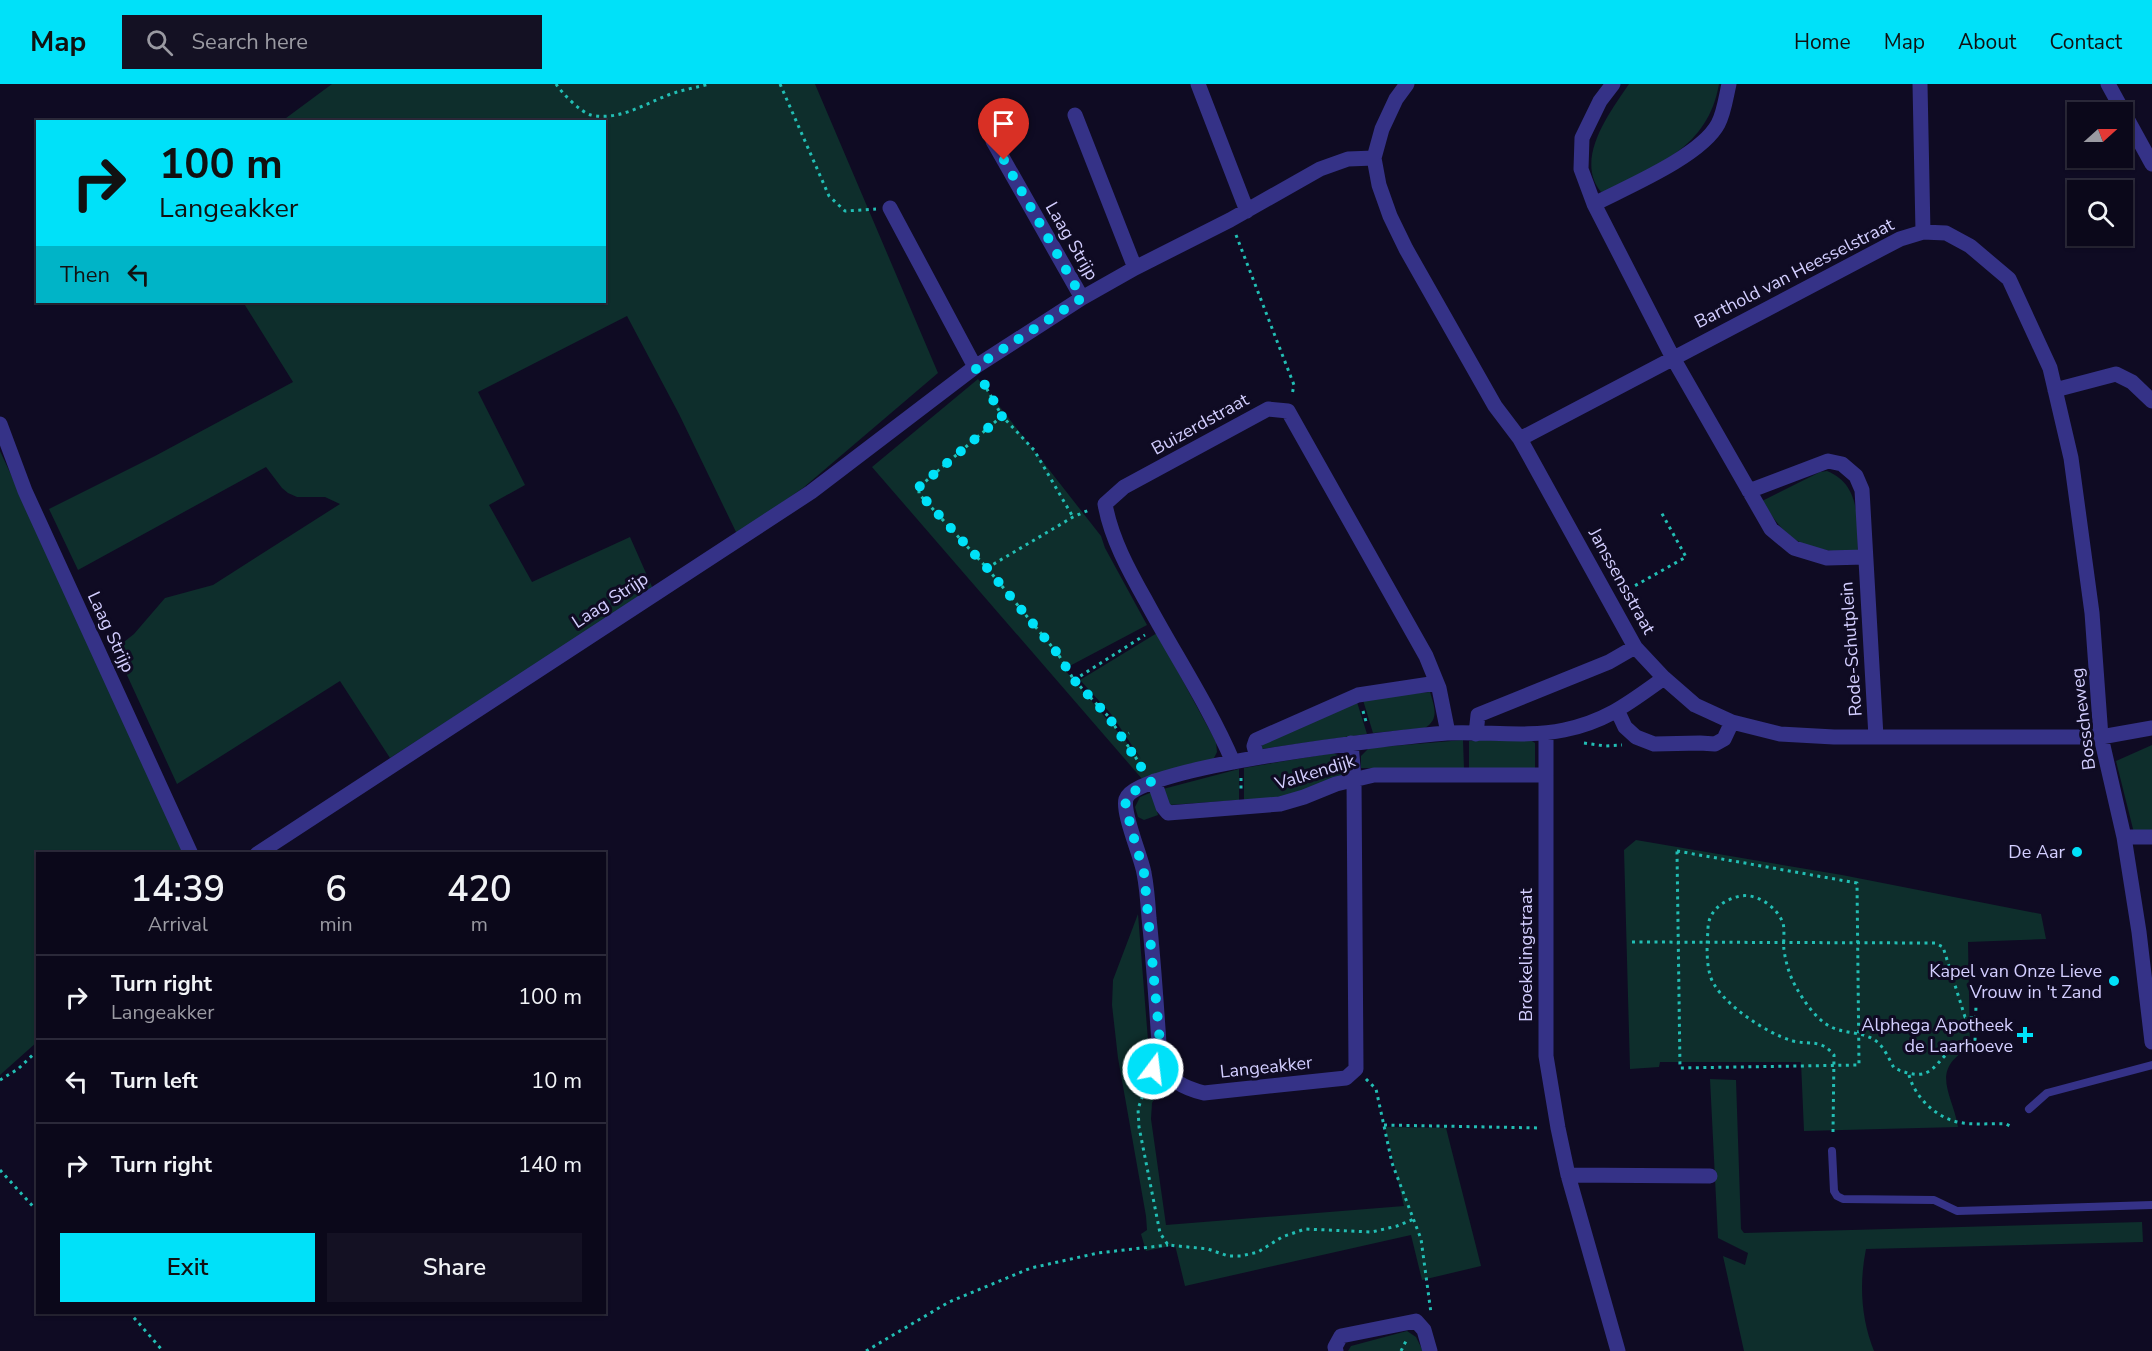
<!DOCTYPE html>
<html lang="en">
<head>
<meta charset="utf-8">
<style>
	body { margin:0; font-family:"Nunito Sans",sans-serif; background:#141123; color:#f1f3f6; height:100vh; display:flex; flex-direction:column; font-size:22px; white-space:nowrap }
	* { box-sizing:border-box; margin:0 }
	p { font-size:20px; color:#9a9aa2 }
	.icon { flex:none; width:33px; height:33px; fill:none; stroke:currentColor; stroke-width:2; stroke-linecap:round; stroke-linejoin:round }
	.map { position:relative; flex:1; overflow:hidden }
	.sheet { position:absolute; left:36px; top:768px; width:570px; height:462px; display:flex; flex-direction:column; background:#0b081a; border-radius:0px; box-shadow:0 2px 4px #0004,0 0 0 2px #2b2939 }
	.sheet>* { flex:none }
	.top-card { position:absolute; left:36px; top:36px; width:570px; height:183px; border-radius:0px; box-shadow:0 2px 4px #0004,0 0 0 2px #2b2939; background:#00e1f9; color:#111; overflow:hidden }
	.needle { width:39px; rotate:69deg }
	.controls { position:absolute; left:2067px; top:18px; display:grid; gap:12px }
	.controls a { display:grid; place-items:center; width:66px; height:66px; border-radius:0px; background:#0b081a; box-shadow:0 2px 4px #0004,0 0 0 2px #2b2939; font-size:30px }
	.pin { position:absolute; display:grid; place-items:center; width:51px; height:51px; color:#fff; margin:-62px -26px; border-radius:50% 50% 50% 0; rotate:-45deg; box-shadow:0 0 6px #0007 }
	.pin .icon { rotate:45deg }
	.me { position:absolute; width:66px; margin:-33px; rotate:15deg; stroke-linejoin:round; filter:drop-shadow(0 0 4px #0008) }
	.turn { display:flex; align-items:center; gap:21px; height:126px; padding:0 24px; font-size:27px }
	.turn .icon { width:78px; height:78px; stroke-width:2.5 }
	.turn b { display:block; font-size:42px; line-height:51px }
	.then { display:flex; align-items:center; height:57px; padding:0 24px; background:#0003; gap:12px; font-size:22px }
	.eta { display:flex; justify-content:space-evenly; align-items:center; height:102px; text-align:center }
	.eta b { font-size:36px; font-weight:600; line-height:42px }
	.action { display:flex; gap:12px; margin-top:auto; padding:12px 24px }
	.action a { flex:1; height:69px; border-radius:0px; background:#00e1f9; color:#111; font-size:24px; font-weight:600; line-height:69px; text-align:center }
	.action a+a { background:#141123; color:#f1f3f6 }
	ul { padding:0; list-style:none }
	li { display:flex; align-items:center; gap:18px; height:84px; padding:0 24px; border-top:2px solid #2b2939 }
	li div { flex:1 }
	li b { display:block; font-size:22px }
	li em { font-style:normal }
	header { display:flex; align-items:center; gap:36px; box-sizing:border-box; height:84px; padding:0 30px; background:#00e1f9; color:#111 }
	header strong { font-size:28px }
	nav { display:flex; gap:33px; margin-inline-start:auto; font-size:21px }
	.search { width:420px; height:54px; background:#141123; display:flex; align-items:center; gap:15px; box-sizing:border-box; padding:0 21px; border-radius:0px; color:#9a9aa2; font-size:22px }
	.map>svg:first-child { display:block }
</style>
</head>
<body>
<header>
<strong>Map</strong>
<div class="search"><svg class="icon" aria-label="search" viewBox="0 0 24 24"><circle cx="10" cy="10" r="6"/><path d="M15 15l6 6"/></svg>Search here</div>
<nav><a>Home</a><a>Map</a><a>About</a><a>Contact</a></nav>
</header>
<div class="map">
<svg width="2152" height="1267" viewBox="0 0 2152 1267">
	<rect width="100%" height="100%" fill="#0f0b23"/>
	<path fill="#0e2e2c" d="M 332,0 L 815,0 L 938,289 L 803,404 L 737,450 L 679,330 L 627,232 L 478,308 L 525,401 L 489,421 L 532,498 L 630,453 L 653,505 L 390,674 L 340,597 L 177,700 L 115,565 L 134,550 L 165,514 L 213,501 L 340,420 L 325,413 L 297,413 L 288,409 L 282,404 L 266,383 L 78,486 L 49,425 L 155,372 L 293,298 L 243,218 L 604,218 L 604,38 L 282,37 Z
		M 1629,0 L 1719,0 C 1708,64 1657,81 1606,107 L 1601,108 C 1574,75 1610,28 1629,0 Z
		M 978,295 L 1101,452 L 1105,464 L 1147,541 L 1064,585 L 1141,675 L 1111,630 L 1080,596 L 1157,549 L 1216,658 L 1217,668 L 1213,676 L 1143,696 L 872,383 Z
		M 0,367 L 96,573 L 185,769 L 38,770 L 37,958 L 0,991 Z
		M 1827,387 C 1862,401 1857,439 1858,470 C 1805,464 1792,465 1762,417 L 1820,388 Z
		M 1430,608 C 1434,622 1440,635 1425,644 L 1373,649 L 1363,616 L 1373,613 Z
		M 1357,618 L 1367,650 L 1262,665 L 1262,659 Z
		M 1463,656 L 1464,685 L 1361,684 L 1361,672 L 1369,664 Z
		M 1479,656 L 1532,657 L 1535,659 L 1535,686 L 1469,685 L 1469,657 Z
		M 2152,661 L 2152,749 L 2134,749 L 2116,677 Z
		M 1333,669 L 1343,673 L 1347,691 L 1289,713 L 1244,717 L 1244,684 Z
		M 1239,685 L 1239,716 L 1169,721 L 1163,705 Z
		M 1152,708 L 1158,731 L 1144,736 L 1138,733 L 1135,723 L 1140,713 Z
		M 1636,756 L 1842,791 L 2041,830 L 2046,855 L 1968,858 L 1970,963 C 1929,987 1952,1008 1958,1043 L 1804,1047 L 1801,978 L 1660,978 L 1659,983 L 1630,985 L 1624,766 Z
		M 1138,830 L 1149,969 L 1152,980 L 1162,1001 L 1152,1019 L 1151,1035 L 1166,1141 L 1404,1122 L 1385,1043 L 1446,1044 L 1481,1182 L 1422,1196 L 1411,1151 L 1185,1202 L 1175,1161 L 1146,1167 L 1141,1150 L 1147,1146 L 1146,1132 L 1118,974 L 1112,921 L 1113,896 Z
		M 1710,995 L 1736,996 L 1741,1145 L 1744,1149 L 2142,1138 L 2143,1158 L 1866,1165 C 1859,1199 1861,1235 1874,1267 L 1744,1267 L 1723,1172 L 1745,1181 L 1748,1169 L 1718,1154 Z
		M 1407,1247 L 1416,1253 L 1423,1267 L 1348,1267 L 1351,1262 Z"/>
	<g fill="none" stroke-linecap="round" stroke-linejoin="round">
		<path stroke="#22beb4" stroke-width="3" stroke-dasharray="3 4.5" stroke-linecap="butt" d="M 556,0 C 562,9 580,28 591,31 C 621,38 650,16 677,8 C 687,5 698,3 709,0
			M 780,0 L 829,112 L 845,127 L 876,125
			M 1236,151 L 1294,301 L 1292,311
			M 983,298 L 1002,332 L 1034,366 L 1073,433
			M 1002,332 L 919,403 L 919,410 L 987,484 L 1058,570 L 1074,596 L 1108,632 L 1144,686
			M 987,484 L 1073,433 L 1089,426
			M 1622,509 L 1686,473 L 1660,426
			M 1074,596 L 1145,551
			M 1363,627 L 1367,641
			M 1122,653 L 1129,649
			M 1584,659 L 1605,662 L 1622,661
			M 1241,694 L 1241,708
			M 1677,767 L 1857,799 L 1859,981 L 1680,984 Z
			M 1632,858 L 1935,859 L 1943,863 L 1965,933 L 1975,934
			M 1150,991 L 1138,1025 L 1139,1043 L 1160,1149 L 1168,1161 L 1208,1165 L 1228,1172 L 1241,1172 L 1258,1168 L 1282,1153 L 1305,1145 L 1372,1148 L 1397,1142 L 1414,1135
			M 1909,991 C 1915,1014 1938,1036 1963,1039 C 1977,1041 1992,1039 2006,1040 L 2012,1043
			M 1366,995 L 1376,1005 L 1392,1079 L 1421,1155 L 1431,1229
			M 0,996 L 18,985 L 38,966
			M 1384,1041 L 1541,1044
			M 1833,1048 L 1834,971 C 1821,955 1811,961 1793,957 C 1767,950 1717,917 1710,891 C 1706,876 1707,860 1708,845 C 1708,827 1723,816 1740,812 C 1757,809 1777,823 1783,839 C 1785,847 1783,858 1784,866 C 1786,880 1790,893 1797,905 C 1804,917 1814,932 1826,940 C 1840,950 1859,947 1873,955 C 1883,960 1889,975 1894,984 C 1937,1003 1932,975 1960,960 C 1964,958 1970,958 1975,957 L 1976,921
			M 0,1086 L 38,1128
			M 129,1228 L 163,1267
			M 866,1267 L 949,1218 L 1031,1184 L 1098,1169 L 1168,1161
			M 1401,1267 L 1406,1257"/>
		<path stroke="#353287" stroke-width="8" d="M 2029,1025 L 2047,1009 L 2152,981
			M 1832,1067 L 1834,1107 L 1837,1112 L 1843,1115 L 1934,1116 L 1957,1127 L 2152,1121"/>
		<path stroke="#353287" stroke-width="15" d="M 1198,0 L 1247,127
			M 1407,0 L 1396,15 L 1382,45 L 1374,74 L 1379,101 L 1390,132 L 1406,165 L 1495,322 L 1520,355 L 1635,563 L 1664,594 L 1695,621 L 1732,638 L 1780,650 L 1834,653 L 2101,653 L 2152,644
			M 1613,0 L 1600,17 L 1582,54 L 1581,85 L 1594,120 L 1673,274 L 1771,445 L 1794,464 L 1827,474 L 1865,473
			M 1920,0 L 1923,148
			M 1075,31 L 1135,184
			M 993,57 L 1082,214
			M 1594,120 C 1627,103 1701,72 1718,40 C 1724,29 1726,13 1729,0
			M 890,124 L 975,283
			M 2055,306 L 2116,290 L 2132,298 L 2152,317
			M 0,340 L 25,407 L 191,770
			M 1520,355 L 1900,155 L 1923,148 L 1946,149 L 1970,162 L 2009,195 L 2050,284 L 2071,374 L 2092,529 L 2101,653 L 2124,753 L 2139,848 L 2152,958
			M 1749,407 L 1828,377 L 1842,380 L 1856,392 L 1862,406 L 1876,653
			M 1618,628 L 1625,643 L 1636,653 L 1654,660 L 1700,659 L 1715,660 L 1724,655 L 1732,638
			M 1546,649 L 1546,972 L 1558,1044 L 1568,1091 L 1618,1267
			M 1476,650 L 1478,631 L 1609,578 L 1635,563
			M 1351,659 L 1354,695 L 1356,985 L 1346,994 L 1204,1009 C 1184,1004 1167,996 1160,975 C 1157,928 1154,881 1149,834 C 1148,820 1147,804 1144,789 C 1141,772 1122,729 1126,715 C 1136,682 1405,652 1447,649 C 1486,647 1526,654 1564,646 C 1607,637 1629,619 1664,594
			M 1257,673 L 1254,662 L 1256,656 L 1358,611 L 1437,599
			M 1233,678 C 1209,622 1175,571 1146,517 C 1129,487 1111,454 1105,420 L 1124,403 L 1268,325 L 1288,327 L 1426,572 L 1439,604 L 1448,649
			M 1154,697 L 1163,723 L 1168,729 L 1280,720 L 1304,713 L 1336,700 L 1374,691 L 1546,691
			M 2124,753 L 2152,753
			M 257,770 L 811,408 L 975,283 L 1082,214 L 1135,184 L 1230,136 L 1320,85 L 1348,75 L 1374,74
			M 1568,1091 L 1710,1092
			M 1336,1267 L 1335,1263 L 1341,1252 L 1416,1237 L 1424,1246 L 1430,1267"/>
		<path stroke="#353287" stroke-width="15" d="M 2108,0 L 2152,80"/>
	</g>
	<g fill="none" stroke-linecap="round" stroke-linejoin="round">
		<path stroke="#00e1f9" stroke-width="10" stroke-dasharray="0 18" d="M 1004,76 L 1082,214 L 975,283 L 1002,332 L 919,403 L 920,410 L 987,484 L 1058,570 L 1074,596 L 1108,632 L 1151,698 L 1129,710 L 1125,717 L 1131,744 L 1144,789 L 1162,980 L 1153,985"/>
	</g>
	<g fill="#00e1f9" stroke="#0f0b23" stroke-width="2">
		<circle cx="2077" cy="768" r="6"/>
		<circle cx="2114" cy="897" r="6"/>
		<path d="M2022 942h6v6h6v6h-6v6h-6v-6h-6v-6h6z"/>
	</g>
	<g text-anchor="middle" stroke-width="6" stroke-linejoin="round" paint-order="stroke">
		<g font-size="18" fill="#d3ceff" stroke="#0f0b23">
			<text transform="translate(1072 157) rotate(60)" y="6">Laag Strijp</text>
			<text transform="translate(1794 189) rotate(-27)" y="6">Barthold van Heesselstraat</text>
			<text transform="translate(1200 340) rotate(-29)" y="6">Buizerdstraat</text>
			<text transform="translate(1622 497) rotate(61)" y="6">Janssensstraat</text>
			<text transform="translate(610 516) rotate(-33)" y="6">Laag Strijp</text>
			<text transform="translate(111 548) rotate(65)" y="6">Laag Strijp</text>
			<text transform="translate(1851 565) rotate(-94)" y="6">Rode-Schutplein</text>
			<text transform="translate(2083 635) rotate(-97)" y="6">Bosscheweg</text>
			<text transform="translate(1315 688) rotate(-17)" y="6">Valkendijk</text>
			<text transform="translate(1526 871) rotate(-90)" y="6">Broekelingstraat</text>
			<text transform="translate(1266 983) rotate(-6)" y="6">Langeakker</text>
		</g>
		<g font-size="18" fill="#d3ceff" stroke="#0f0b23" text-anchor="end">
			<text x="2065" y="774">De Aar</text>
			<text x="2102" y="893">Kapel van Onze Lieve<tspan x="2102" dy="21">Vrouw in 't Zand</tspan></text>
			<text x="2013" y="947">Alphega Apotheek<tspan x="2013" dy="21">de Laarhoeve</tspan></text>
		</g>
	</g>
</svg>
<div class="controls">
<a><svg class="needle" viewBox="-14 -14 28 28"><path d="M0-13l5 13h-10z" fill="#e53935"/><path d="M0 13l5-13h-10z" fill="#9a9aa2"/></svg></a>
<a><svg class="icon" aria-label="search" viewBox="0 0 24 24"><circle cx="10" cy="10" r="6"/><path d="M15 15l6 6"/></svg></a>
</div>
<div class="pin" style="left:1004px;top:76px;background:#d93025"><svg class="icon" aria-label="arrive" viewBox="0 0 24 24"><path d="M6 21V4h12l-3 4 3 4H6"/></svg></div>
<svg class="me" style="left:1153px;top:985px" viewBox="-20 -20 40 40"><circle r="17" fill="#00e1f9" stroke="#fff" stroke-width="3"/><path d="M0-11L8 9 0 5-8 9z" fill="#fff"/></svg>
<div class="top-card">
<div class="turn"><svg class="icon" aria-label="right" viewBox="0 0 24 24"><path d="M7 20v-9h11M14 6l5 5-5 5"/></svg><div><b>100 m</b>Langeakker</div></div>
<div class="then">Then<svg class="icon" aria-label="left" viewBox="0 0 24 24"><path d="M17 20v-9H6M10 6l-5 5 5 5"/></svg></div>
</div>
<section class="sheet">
<div class="eta">
<div><b>14:39</b><p>Arrival</p></div>
<div><b>6</b><p>min</p></div>
<div><b>420</b><p>m</p></div>
</div>
<ul>
<li><svg class="icon" aria-label="right" viewBox="0 0 24 24"><path d="M7 20v-9h11M14 6l5 5-5 5"/></svg><div><b>Turn right</b><p>Langeakker</p></div><em>100 m</em></li>
<li><svg class="icon" aria-label="left" viewBox="0 0 24 24"><path d="M17 20v-9H6M10 6l-5 5 5 5"/></svg><div><b>Turn left</b></div><em>10 m</em></li>
<li><svg class="icon" aria-label="right" viewBox="0 0 24 24"><path d="M7 20v-9h11M14 6l5 5-5 5"/></svg><div><b>Turn right</b></div><em>140 m</em></li>
</ul>
<div class="action"><a>Exit</a><a>Share</a></div>
</section>
</div>
</body>
</html>
